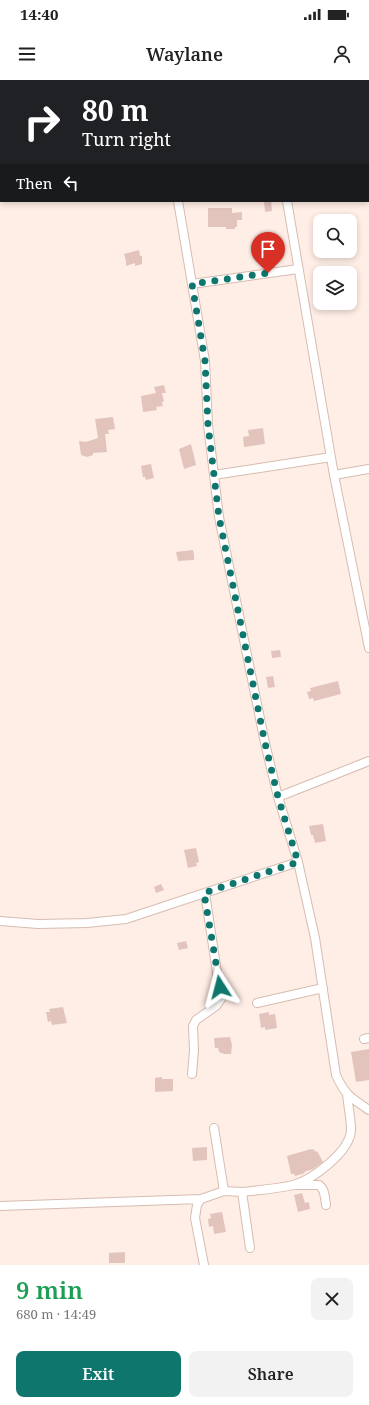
<!DOCTYPE html>
<html lang="en">
<head>
<meta charset="utf-8">
<style>
	body { margin:0; font-family:"Noto Serif",serif; background:#f2f2f2; color:#222; height:100vh; display:flex; flex-direction:column; font-size:15px; white-space:nowrap }
	* { box-sizing:border-box; margin:0 }
	p { font-size:13px; color:#767676 }
	.icon { flex:none; width:22px; height:22px; fill:none; stroke:currentColor; stroke-width:2; stroke-linecap:round; stroke-linejoin:round }
	.map { position:relative; height:1185px; overflow:hidden }
	.sheet { display:flex; flex-direction:column; background:#fff; flex:1 }
	.sheet>* { flex:none }
	.hud { position:absolute; left:0px; top:0px; width:369px; height:122px; box-shadow:0 2px 6px #0003; background:#202124; color:#fff; overflow:hidden }
	.fabs { position:absolute; left:313px; top:134px; display:grid; gap:8px }
	.fabs a { display:grid; place-items:center; width:44px; height:44px; border-radius:8px; background:#fff; box-shadow:0 2px 6px #0003; font-size:20px }
	.pin { position:absolute; display:grid; place-items:center; width:34px; height:34px; color:#fff; margin:-41px -17px; border-radius:50% 50% 50% 0; rotate:-45deg; box-shadow:0 0 4px #0007 }
	.pin .icon { rotate:45deg }
	.me { position:absolute; width:44px; margin:-22px; rotate:351deg; stroke-linejoin:round; filter:drop-shadow(0 0 3px #0008) }
	.turn { display:flex; align-items:center; gap:14px; height:84px; padding:0 16px; font-size:18px }
	.turn .icon { width:52px; height:52px; stroke-width:2.5 }
	.turn b { display:block; font-size:28px; line-height:34px }
	.then { display:flex; align-items:center; height:38px; padding:0 16px; background:#0003; gap:8px; font-size:15px }
	.round { display:grid; place-items:center; flex:none; width:42px; height:42px; border-radius:8px; background:#f2f2f2 }
	.overview { display:flex; align-items:center; justify-content:space-between; height:68px; padding:0 16px }
	h1 { font-size:24px; font-weight:600; line-height:30px; color:#1e9e55 }
	.action { display:flex; gap:8px; margin-top:auto; padding:8px 16px }
	.action a { flex:1; height:46px; border-radius:8px; background:#0f766e; color:#fff; font-size:16px; font-weight:600; line-height:46px; text-align:center }
	.action a+a { background:#f2f2f2; color:#222 }
	.status { display:flex; justify-content:space-between; align-items:center; height:28px; padding:0 20px; background:#fff; direction:ltr }
	.status svg { height:11px; fill:currentColor }
	header { display:flex; justify-content:space-between; align-items:center; height:52px; padding:0 16px; background:#fff; font-size:18px; font-weight:600 }
	.map>svg:first-child { display:block }
</style>
</head>
<body>
<div class="status"><b>14:40</b><svg viewBox="0 0 49 12"><path d="M0 12V9h3v3zM5 12V6h3v6zM10 12V3h3v9zM15 12V0h3v12zM26 1h20v11H26zM47 4h2v5h-2z"/></svg></div>
<header><svg class="icon" aria-label="menu" viewBox="0 0 24 24"><path d="M4 6h16M4 12h16M4 18h16"/></svg>Waylane<svg class="icon" aria-label="person" viewBox="0 0 24 24"><circle cx="12" cy="8" r="4"/><path d="M4 21q1-7 8-7t8 7"/></svg></header>
<div class="map">
<svg width="369" height="1185" viewBox="0 0 369 1185">
	<rect width="100%" height="100%" fill="#ffeee6"/>
	<path fill="#e2c4bd" d="M 264,121 L 271,121 L 272,131 L 265,132 Z
		M 208,128 L 232,128 L 232,133 L 242,132 L 242,140 L 237,140 L 237,147 L 235,147 L 235,149 L 226,149 L 226,147 L 208,147 Z
		M 139,170 L 140,176 L 142,176 L 142,184 L 135,186 L 135,183 L 126,186 L 126,181 L 124,174 Z
		M 164,305 L 166,313 L 162,313 L 164,321 L 162,322 L 163,326 L 156,327 L 157,330 L 143,332 L 141,316 L 156,313 L 154,307 Z
		M 113,337 L 115,349 L 108,350 L 109,354 L 105,354 L 107,372 L 93,373 L 93,375 L 87,377 L 81,375 L 79,361 L 86,362 L 98,358 L 95,339 Z
		M 263,348 L 265,364 L 244,367 L 243,357 L 249,356 L 248,350 Z
		M 191,364 L 196,385 L 184,389 L 179,369 Z
		M 151,384 L 154,398 L 146,400 L 145,397 L 143,397 L 141,386 Z
		M 193,470 L 194,475 L 194,480 L 178,481 L 176,472 Z
		M 280,570 L 281,577 L 272,578 L 271,571 Z
		M 273,596 L 275,607 L 268,608 L 266,597 Z
		M 338,601 L 341,614 L 314,621 L 313,618 L 309,619 L 307,612 L 311,611 L 310,608 Z
		M 323,744 L 326,761 L 315,763 L 313,755 L 311,755 L 309,746 Z
		M 196,768 L 199,782 L 196,783 L 197,786 L 188,788 L 184,770 Z
		M 161,804 L 164,810 L 156,813 L 154,807 Z
		M 186,861 L 188,868 L 179,870 L 177,863 Z
		M 63,927 L 67,943 L 52,945 L 51,941 L 48,942 L 46,932 L 50,932 L 49,929 Z
		M 269,932 L 269,935 L 275,934 L 277,948 L 265,950 L 265,947 L 261,948 L 259,934 Z
		M 230,957 L 232,965 L 231,974 L 224,974 L 219,972 L 218,968 L 215,968 L 214,958 Z
		M 369,969 L 369,1000 L 356,1002 L 351,972 Z
		M 162,997 L 162,999 L 173,999 L 173,1011 L 155,1012 L 155,998 Z
		M 207,1067 L 207,1080 L 193,1081 L 192,1068 Z
		M 311,1069 L 312,1070 L 314,1069 L 315,1072 L 317,1071 L 323,1082 L 313,1089 L 304,1092 L 305,1093 L 295,1096 L 294,1094 L 291,1094 L 287,1076 Z
		M 302,1113 L 305,1123 L 309,1122 L 310,1129 L 298,1132 L 294,1115 Z
		M 222,1132 L 226,1152 L 214,1154 L 213,1146 L 209,1147 L 208,1139 L 211,1138 L 210,1134 Z
		M 125,1172 L 125,1183 L 109,1183 L 109,1173 Z"/>
	<g fill="none" stroke-linecap="round" stroke-linejoin="round">
		<defs>
			<path id="minor" d="M 150,0 L 150,1
				M 266,0 L 267,1
				M 11,1 L 12,0
				M 0,36 L 1,33
				M 287,121 L 334,395 L 369,568
				M 192,204 L 298,189
				M 214,395 L 331,377
				M 334,395 L 369,389
				M 278,717 L 369,681
				M 298,782 L 315,858 L 336,995 C 345,1015 351,1018 369,1030
				M 0,841 L 38,844 L 87,843 L 126,839 L 298,782 L 278,717 L 265,663 L 219,437 L 208,345 L 205,281 L 178,121
				M 257,923 L 323,908
				M 364,959 L 369,958
				M 192,994 L 194,970 L 193,946 L 196,940 L 216,926 L 221,919 L 205,813
				M 214,1048 L 224,1111
				M 296,1105 L 319,1105 C 325,1109 325,1118 326,1125
				M 242,1112 C 258,1110 277,1109 293,1105 C 312,1100 350,1072 351,1050 C 351,1038 348,1026 347,1014
				M 0,1126 L 201,1119
				M 204,1185 L 195,1138 L 197,1125 L 201,1119 L 224,1111 L 242,1112 L 250,1168"/>
		</defs>
		<use href="#minor" stroke="#d7bcb0" stroke-width="10"/>
		<use href="#minor" stroke="#fff" stroke-width="8"/>
	</g>
	<g fill="none" stroke-linecap="round" stroke-linejoin="round">
		<path stroke="#0f766e" stroke-width="7" stroke-dasharray="0 12.6" d="M 220,907 L 204,813 L 298,782 L 278,717 L 265,663 L 219,437 L 208,345 L 205,281 L 192,204 L 268,193"/>
	</g>
</svg>
<div class="fabs">
<a><svg class="icon" aria-label="search" viewBox="0 0 24 24"><circle cx="10" cy="10" r="6"/><path d="M15 15l6 6"/></svg></a>
<a><svg class="icon" aria-label="layers" viewBox="0 0 24 24"><path d="M12 4l9 5-9 5-9-5zM3 14l9 5 9-5"/></svg></a>
</div>
<div class="pin" style="left:268px;top:193px;background:#d93025"><svg class="icon" aria-label="arrive" viewBox="0 0 24 24"><path d="M6 21V4h12l-3 4 3 4H6"/></svg></div>
<svg class="me" style="left:220px;top:907px" viewBox="-20 -20 40 40"><path d="M0-17L14 15 0 8-14 15z" fill="#0f766e" stroke="#fff" stroke-width="4"/></svg>
<div class="hud">
<div class="turn"><svg class="icon" aria-label="right" viewBox="0 0 24 24"><path d="M7 20v-9h11M14 6l5 5-5 5"/></svg><div><b>80 m</b>Turn right</div></div>
<div class="then">Then<svg class="icon" aria-label="left" viewBox="0 0 24 24"><path d="M17 20v-9H6M10 6l-5 5 5 5"/></svg></div>
</div>
</div>
<section class="sheet">
<div class="overview"><div><h1>9 min</h1><p>680 m · 14:49</p></div><a class="round"><svg class="icon" aria-label="close" viewBox="0 0 24 24"><path d="M6 6l12 12M18 6L6 18"/></svg></a></div>
<div class="action"><a>Exit</a><a>Share</a></div>
</section>
</body>
</html>
